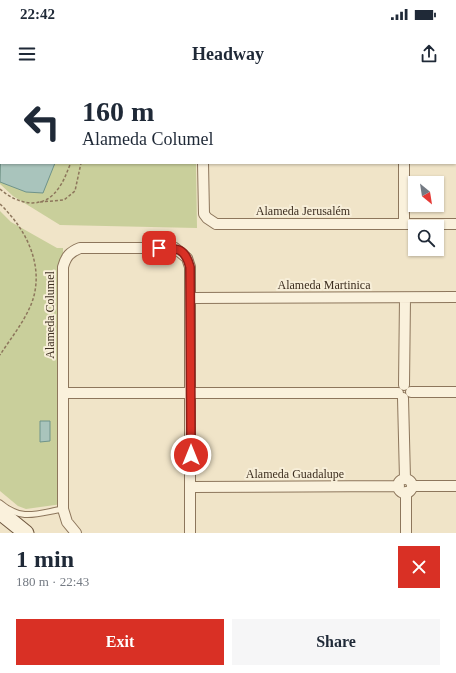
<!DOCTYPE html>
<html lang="en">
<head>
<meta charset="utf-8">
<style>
	body { margin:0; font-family:"Times New Roman",serif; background:#f6f6f7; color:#1f2937; height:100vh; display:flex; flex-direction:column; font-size:15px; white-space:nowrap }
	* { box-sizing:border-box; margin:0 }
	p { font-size:13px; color:#747a83 }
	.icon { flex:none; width:22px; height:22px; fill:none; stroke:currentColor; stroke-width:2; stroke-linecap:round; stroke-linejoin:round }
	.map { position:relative; height:453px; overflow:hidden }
	.sheet { display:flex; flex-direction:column; background:#fff; flex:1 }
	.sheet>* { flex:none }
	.hud { position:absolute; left:0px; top:0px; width:456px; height:84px; box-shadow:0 1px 3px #0004; background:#fff; color:#1f2937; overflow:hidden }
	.needle { width:26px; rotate:150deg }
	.tools { position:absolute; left:408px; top:96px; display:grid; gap:8px }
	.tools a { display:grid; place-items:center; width:36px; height:36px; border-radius:0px; background:#fff; box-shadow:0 1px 3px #0004; font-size:20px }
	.pin { position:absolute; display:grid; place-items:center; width:34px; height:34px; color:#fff; margin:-17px; border-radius:8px; box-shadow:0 2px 6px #0006 }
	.me { position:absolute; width:44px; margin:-22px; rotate:0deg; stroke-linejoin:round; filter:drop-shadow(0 0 3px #0008) }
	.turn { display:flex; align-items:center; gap:14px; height:84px; padding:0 16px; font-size:18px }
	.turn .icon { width:52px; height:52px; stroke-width:2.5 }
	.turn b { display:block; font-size:28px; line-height:34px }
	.round { display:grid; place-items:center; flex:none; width:42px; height:42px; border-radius:0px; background:#f6f6f7 }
	.headline { display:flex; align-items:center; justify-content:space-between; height:68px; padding:0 16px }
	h1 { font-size:24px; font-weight:700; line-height:30px }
	.action { display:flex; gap:8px; margin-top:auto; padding:8px 16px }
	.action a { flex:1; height:46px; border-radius:0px; background:#d93025; color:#fff; font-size:16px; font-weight:700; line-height:46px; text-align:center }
	.action a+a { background:#f6f6f7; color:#1f2937 }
	.status { display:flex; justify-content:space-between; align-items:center; height:28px; padding:0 20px; background:#fff; direction:ltr }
	.status svg { height:11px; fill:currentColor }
	header { display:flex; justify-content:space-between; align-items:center; height:52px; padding:0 16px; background:#fff; font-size:18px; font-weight:700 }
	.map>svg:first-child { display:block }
</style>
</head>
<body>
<div class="status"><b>22:42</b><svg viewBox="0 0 49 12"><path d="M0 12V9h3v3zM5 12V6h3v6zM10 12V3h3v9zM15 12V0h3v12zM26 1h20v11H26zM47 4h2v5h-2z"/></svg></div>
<header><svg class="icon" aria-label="menu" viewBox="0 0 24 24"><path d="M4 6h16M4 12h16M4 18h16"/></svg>Headway<svg class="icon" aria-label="share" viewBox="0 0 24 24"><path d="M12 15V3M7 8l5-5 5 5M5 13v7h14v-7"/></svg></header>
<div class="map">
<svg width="456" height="453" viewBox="0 0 456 453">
	<rect width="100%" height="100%" fill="#f0e4c8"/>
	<path fill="#c9cf9b" d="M 0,0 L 195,0 L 1,1 L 1,83 L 196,83 L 197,148 L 60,145 L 13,116 L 0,104 Z
		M 0,131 L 11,142 L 57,168 L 63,168 L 62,424 L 26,429 L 18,426 L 0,411 Z"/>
	<path fill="#a9c4bc" stroke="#6f938a" d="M 1,62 L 1,83 L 55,83 L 43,113 L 26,112 L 0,102 Z
		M 40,341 L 50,341 L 50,361 L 40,362 Z"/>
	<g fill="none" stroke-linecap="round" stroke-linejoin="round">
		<defs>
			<path id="service" d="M 105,1 L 105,0
				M 0,423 C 22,442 38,433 63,429"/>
			<path id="minor" d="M 201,0 L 201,1
				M 404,0 L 404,1
				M 455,47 L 456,47
				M 203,83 L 204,134 L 207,138 L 216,144 L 456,144
				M 404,144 L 404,83
				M 192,218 L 456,217
				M 404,305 L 405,218
				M 411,312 L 456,312
				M 63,313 L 398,313
				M 403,318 L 405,399
				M398 406a7 7 0 1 1 14 0a7 7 0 1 1-14 0Z
				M 412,406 L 456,406
				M 191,407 L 399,406
				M 406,412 L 406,453
				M 76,453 L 67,442 L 63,429 L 63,187 C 66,176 70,172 80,168 L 175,168 L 187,178 L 190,187 L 190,453"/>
			<path id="secondary" d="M 0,432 L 26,453"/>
		</defs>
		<use href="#service" stroke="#8d765c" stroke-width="7"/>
		<use href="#minor" stroke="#8d765c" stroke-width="12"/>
		<use href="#secondary" stroke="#6f573f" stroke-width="17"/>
		<path stroke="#8d765c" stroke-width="1.5" stroke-dasharray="3 2" stroke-linecap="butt" d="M 96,1 L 97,0
			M 0,109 C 18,125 45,131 60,106 C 65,99 67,91 71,83
			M 40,122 L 64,120 L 75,111 L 81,83
			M 0,124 C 23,146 41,178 35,211 C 31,234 12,256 0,275"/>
		<use href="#service" stroke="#faf1dc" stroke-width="5"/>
		<use href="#minor" stroke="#faf1dc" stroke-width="10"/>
		<use href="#secondary" stroke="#faf1dc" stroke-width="15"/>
	</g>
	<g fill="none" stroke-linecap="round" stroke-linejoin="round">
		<defs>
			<path id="route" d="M 159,168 C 178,168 185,168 190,187 L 191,375"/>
		</defs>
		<use href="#route" stroke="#8d1f18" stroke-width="10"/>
		<use href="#route" stroke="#d93025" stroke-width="7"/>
	</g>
	<g text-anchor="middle" stroke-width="4" stroke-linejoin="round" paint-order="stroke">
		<g font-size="12" fill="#3d2e20" stroke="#f7eed8">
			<text x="303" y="135">Alameda Jerusalém</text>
			<text x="324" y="209">Alameda Martinica</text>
			<text transform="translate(50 235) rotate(-90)" y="4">Alameda Columel</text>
			<text x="295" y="398">Alameda Guadalupe</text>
		</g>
	</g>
</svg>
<div class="tools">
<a><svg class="needle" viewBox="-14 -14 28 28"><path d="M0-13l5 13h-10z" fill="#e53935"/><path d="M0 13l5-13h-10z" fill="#747a83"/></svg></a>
<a><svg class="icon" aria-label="search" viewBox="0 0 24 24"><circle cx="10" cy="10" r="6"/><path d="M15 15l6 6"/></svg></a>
</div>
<div class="pin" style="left:159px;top:168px;background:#d93025"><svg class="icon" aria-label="arrive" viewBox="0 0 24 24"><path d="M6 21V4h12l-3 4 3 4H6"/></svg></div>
<svg class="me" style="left:191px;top:375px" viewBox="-20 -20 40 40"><circle r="17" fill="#d93025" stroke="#fff" stroke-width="3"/><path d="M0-11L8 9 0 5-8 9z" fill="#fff"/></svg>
<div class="hud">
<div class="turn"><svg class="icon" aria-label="left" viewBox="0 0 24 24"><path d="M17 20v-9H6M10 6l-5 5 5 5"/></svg><div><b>160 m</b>Alameda Columel</div></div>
</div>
</div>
<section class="sheet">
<div class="headline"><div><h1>1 min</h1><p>180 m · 22:43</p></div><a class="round" style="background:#d93025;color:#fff"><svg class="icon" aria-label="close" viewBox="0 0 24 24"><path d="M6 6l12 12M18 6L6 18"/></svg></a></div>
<div class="action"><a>Exit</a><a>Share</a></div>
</section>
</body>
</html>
